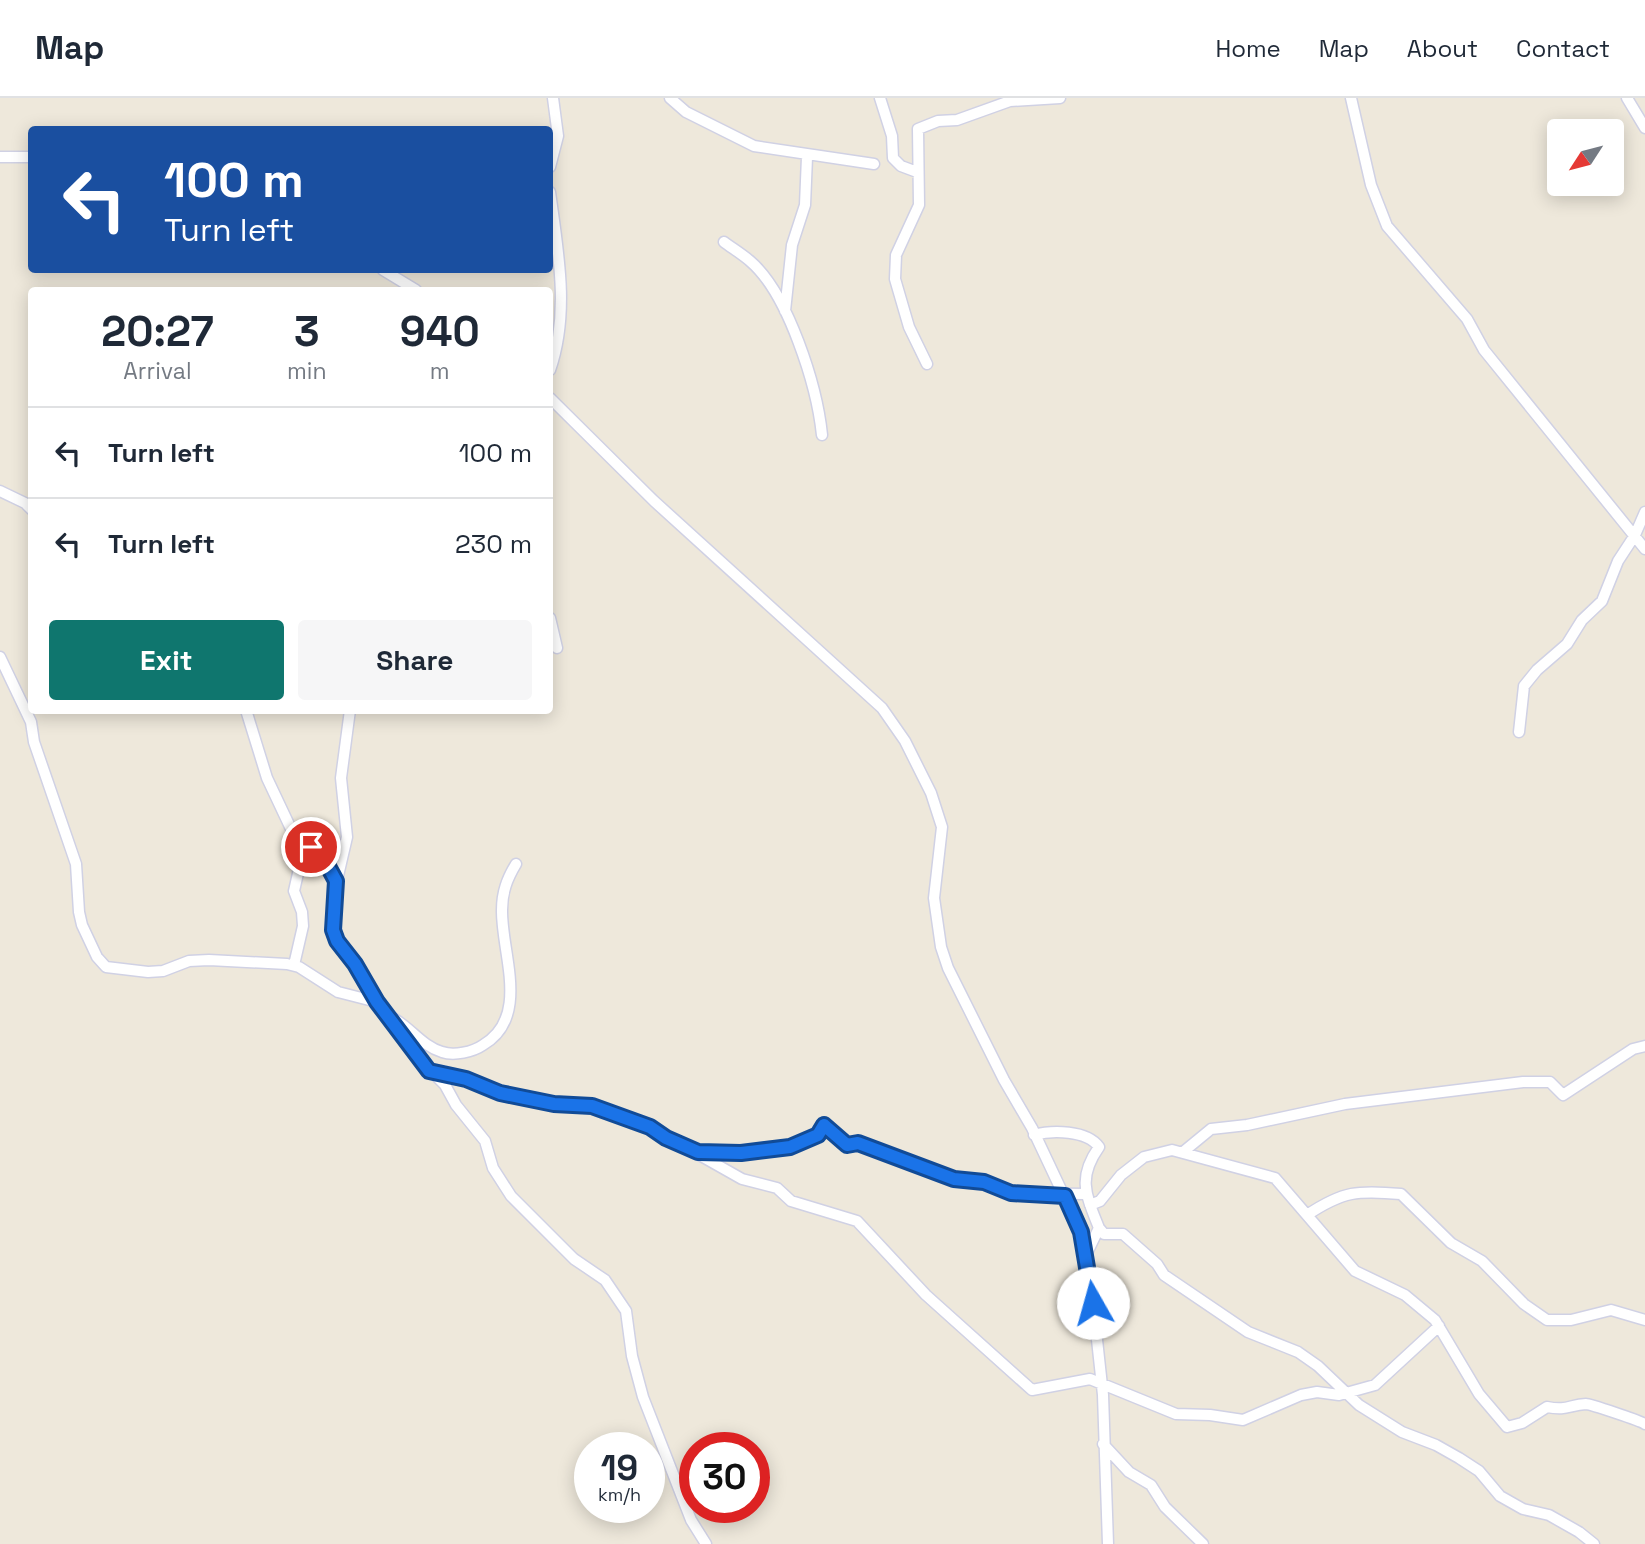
<!DOCTYPE html>
<html lang="en">
<head>
<meta charset="utf-8">
<style>
	body { margin:0; font-family:"Space Grotesk",sans-serif; background:#f6f6f7; color:#1f2937; height:100vh; display:flex; flex-direction:column; font-size:26px; white-space:nowrap }
	* { box-sizing:border-box; margin:0 }
	p { font-size:23px; color:#747a83 }
	.icon { flex:none; width:38px; height:38px; fill:none; stroke:currentColor; stroke-width:2; stroke-linecap:round; stroke-linejoin:round }
	.map { position:relative; flex:1; overflow:hidden }
	.side { position:absolute; left:28px; top:189px; width:525px; height:427px; display:flex; flex-direction:column; background:#fff; border-radius:7px; box-shadow:0 4px 18px #0003 }
	.side>* { flex:none }
	.hud { position:absolute; left:28px; top:28px; width:525px; height:147px; border-radius:7px; box-shadow:0 4px 18px #0003; background:#1a4fa0; color:#fff; overflow:hidden }
	.needle { width:46px; rotate:234deg }
	.buttons { position:absolute; left:1547px; top:21px; display:grid; gap:14px }
	.buttons a { display:grid; place-items:center; width:77px; height:77px; border-radius:7px; background:#fff; box-shadow:0 4px 18px #0003; font-size:35px }
	.speed { position:absolute; left:574px; top:1334px; display:flex; gap:14px; font-size:35px; font-weight:700; text-align:center }
	.speed>* { display:grid; place-content:center; width:91px; height:91px; border-radius:50%; background:#fff; box-shadow:0 4px 18px #0003; line-height:1 }
	.speed small { font-size:18px; font-weight:400 }
	.speed .limit { border:10px solid #d22; background:#fff; color:#111 }
	.pin { position:absolute; display:grid; place-items:center; width:60px; height:60px; color:#fff; margin:-30px; border:4px solid #fff; border-radius:50%; box-shadow:0 2px 7px #0007 }
	.me { position:absolute; width:77px; margin:-38px; rotate:353deg; stroke-linejoin:round; filter:drop-shadow(0 0 5px #0008) }
	.turn { display:flex; align-items:center; gap:24px; height:147px; padding:0 21px; font-size:32px }
	.turn .icon { width:91px; height:91px; stroke-width:2.5 }
	.turn b { display:block; font-size:49px; line-height:60px }
	.eta { display:flex; justify-content:space-evenly; align-items:center; height:119px; text-align:center }
	.eta b { font-size:42px; font-weight:700; line-height:49px }
	.primary-button { display:flex; gap:14px; margin-top:auto; padding:14px 21px }
	.primary-button a { flex:1; height:80px; border-radius:7px; background:#0f766e; color:#fff; font-size:28px; font-weight:700; line-height:80px; text-align:center }
	.primary-button a+a { background:#f6f6f7; color:#1f2937 }
	ul { padding:0; list-style:none }
	li { display:flex; align-items:center; gap:21px; height:91px; padding:0 21px; border-top:2px solid #e0e1e3 }
	li div { flex:1 }
	li b { display:block; font-size:26px }
	li em { font-style:normal }
	header { display:flex; align-items:center; gap:42px; box-sizing:border-box; height:98px; padding:0 35px; background:#fff; border-bottom:2px solid #e0e1e3 }
	header strong { font-size:33px }
	nav { display:flex; gap:38px; margin-inline-start:auto; font-size:24px }
	.map>svg:first-child { display:block }
</style>
</head>
<body>
<header>
<strong>Map</strong>
<nav><a>Home</a><a>Map</a><a>About</a><a>Contact</a></nav>
</header>
<div class="map">
<svg width="1645" height="1446" viewBox="0 0 1645 1446">
	<rect width="100%" height="100%" fill="#eee8db"/>
	<g fill="none" stroke-linecap="round" stroke-linejoin="round">
		<defs>
			<path id="minor" d="M 670,0 L 686,14 L 754,48 L 874,66
				M 880,0 L 892,38 L 893,60 L 901,68 L 917,74
				M 1351,0 L 1371,87 L 1387,128 L 1467,221 L 1484,252 L 1645,451
				M 1627,0 L 1645,30
				M 0,59 L 32,59
				M 550,69 L 558,38 L 553,0
				M 550,94 C 558,153 570,215 550,272
				M 724,144 C 732,150 742,156 750,163 C 788,195 817,288 822,337
				M 383,172 L 416,192
				M 785,213 L 792,147 L 805,107 L 807,59
				M 927,266 L 909,229 L 895,181 L 896,157 L 919,107 L 918,31 L 938,23 L 957,22 L 1010,3 L 1060,0
				M 550,300 L 654,403 L 882,610 L 905,643 L 931,695 L 942,729 L 934,800 L 941,849 L 948,870 L 1004,982 L 1032,1030 L 1081,1134 L 1090,1177 L 1103,1297 L 1108,1446
				M 0,393 L 25,405 L 32,412
				M 550,520 L 557,550
				M 0,559 L 31,624 L 34,644 L 76,766 L 79,814 L 82,827 L 97,859 L 106,869 L 148,874 L 163,873 L 189,863 L 209,862 L 287,866 L 299,869 L 338,894 L 377,904
				M 246,612 L 267,680 L 292,733 L 324,762 L 336,783
				M 350,612 L 341,680 L 347,739 L 334,795 L 334,836 L 414,956 L 445,987 L 456,1007 L 485,1043 L 493,1070 L 511,1098 L 574,1161 L 605,1182 L 626,1213 L 632,1258 L 643,1299 L 691,1422 L 706,1446
				M 1519,634 L 1524,588 L 1537,572 L 1567,546 L 1582,522 L 1602,503 L 1618,463 L 1635,437 L 1645,414
				M 292,733 L 299,771 L 294,793 L 302,814 L 303,828 L 294,867
				M 389,918 C 409,927 421,948 442,954 C 454,958 473,954 483,947 C 531,919 501,854 502,812 C 502,794 507,781 516,766
				M 429,973 L 466,981 L 500,995 L 554,1006 L 592,1008 L 650,1029 L 742,1081 L 777,1090 L 791,1103 L 857,1123 L 926,1197 L 1032,1292 L 1090,1281 L 1176,1316 L 1210,1317 L 1243,1322 L 1301,1297 L 1317,1294 L 1339,1297 L 1375,1287 L 1439,1228
				M 1034,1037 C 1052,1032 1087,1032 1099,1049 C 1077,1080 1086,1097 1099,1130 L 1086,1157
				M 698,1054 C 735,1051 801,1065 824,1027 L 847,1047 L 858,1045 L 954,1081 L 984,1084 L 1011,1095 L 1085,1096
				M 1183,1054 L 1211,1031 L 1247,1027 L 1345,1006 L 1523,984 L 1550,984 L 1563,997 L 1633,951 L 1645,948
				M 1090,1107 L 1100,1103 L 1121,1077 L 1144,1059 L 1172,1052 L 1275,1080 L 1355,1173 L 1405,1197 L 1435,1222 L 1479,1296 L 1507,1329 L 1522,1325 L 1547,1309 C 1567,1313 1569,1307 1586,1306 C 1590,1306 1641,1323 1645,1326
				M 1307,1117 C 1343,1093 1358,1092 1401,1096 L 1451,1145 L 1482,1163 L 1524,1206 L 1547,1222 L 1571,1222 L 1611,1212 L 1645,1222
				M 1099,1130 L 1104,1136 L 1123,1136 L 1157,1166 L 1164,1177 L 1248,1234 L 1298,1254 L 1318,1268 L 1359,1307 L 1402,1334 L 1436,1347 L 1459,1360 L 1479,1373 L 1500,1398 L 1523,1411 L 1549,1417 L 1579,1434 L 1594,1446
				M 1103,1346 L 1129,1374 L 1151,1387 L 1165,1409 L 1203,1446"/>
		</defs>
		<use href="#minor" stroke="#d0d1e4" stroke-width="13"/>
		<use href="#minor" stroke="#fff" stroke-width="10"/>
	</g>
	<g fill="none" stroke-linecap="round" stroke-linejoin="round">
		<defs>
			<path id="route" d="M 311,749 L 324,761 L 336,783 L 333,832 L 337,843 L 355,866 L 377,904 L 429,973 L 466,981 L 500,995 L 554,1006 L 592,1008 L 650,1029 L 666,1040 L 698,1054 L 741,1055 L 790,1049 L 818,1037 L 824,1027 L 847,1047 L 858,1045 L 954,1081 L 984,1084 L 1011,1095 L 1065,1098 L 1081,1134 L 1093,1205"/>
		</defs>
		<use href="#route" stroke="#114b97" stroke-width="18"/>
		<use href="#route" stroke="#1a73e8" stroke-width="12"/>
	</g>
</svg>
<div class="buttons">
<a><svg class="needle" viewBox="-14 -14 28 28"><path d="M0-13l5 13h-10z" fill="#e53935"/><path d="M0 13l5-13h-10z" fill="#747a83"/></svg></a>
</div>
<div class="speed"><div>19<small>km/h</small></div><div class="limit">30</div></div>
<div class="pin" style="left:311px;top:749px;background:#d93025"><svg class="icon" aria-label="arrive" viewBox="0 0 24 24"><path d="M6 21V4h12l-3 4 3 4H6"/></svg></div>
<svg class="me" style="left:1093px;top:1205px" viewBox="-20 -20 40 40"><circle r="19" fill="#fff"/><path d="M0-13L10 11 0 6-10 11z" fill="#1a73e8"/></svg>
<div class="hud">
<div class="turn"><svg class="icon" aria-label="left" viewBox="0 0 24 24"><path d="M17 20v-9H6M10 6l-5 5 5 5"/></svg><div><b>100 m</b>Turn left</div></div>
</div>
<section class="side">
<div class="eta">
<div><b>20:27</b><p>Arrival</p></div>
<div><b>3</b><p>min</p></div>
<div><b>940</b><p>m</p></div>
</div>
<ul>
<li><svg class="icon" aria-label="left" viewBox="0 0 24 24"><path d="M17 20v-9H6M10 6l-5 5 5 5"/></svg><div><b>Turn left</b></div><em>100 m</em></li>
<li><svg class="icon" aria-label="left" viewBox="0 0 24 24"><path d="M17 20v-9H6M10 6l-5 5 5 5"/></svg><div><b>Turn left</b></div><em>230 m</em></li>
</ul>
<div class="primary-button"><a>Exit</a><a>Share</a></div>
</section>
</div>
</body>
</html>
